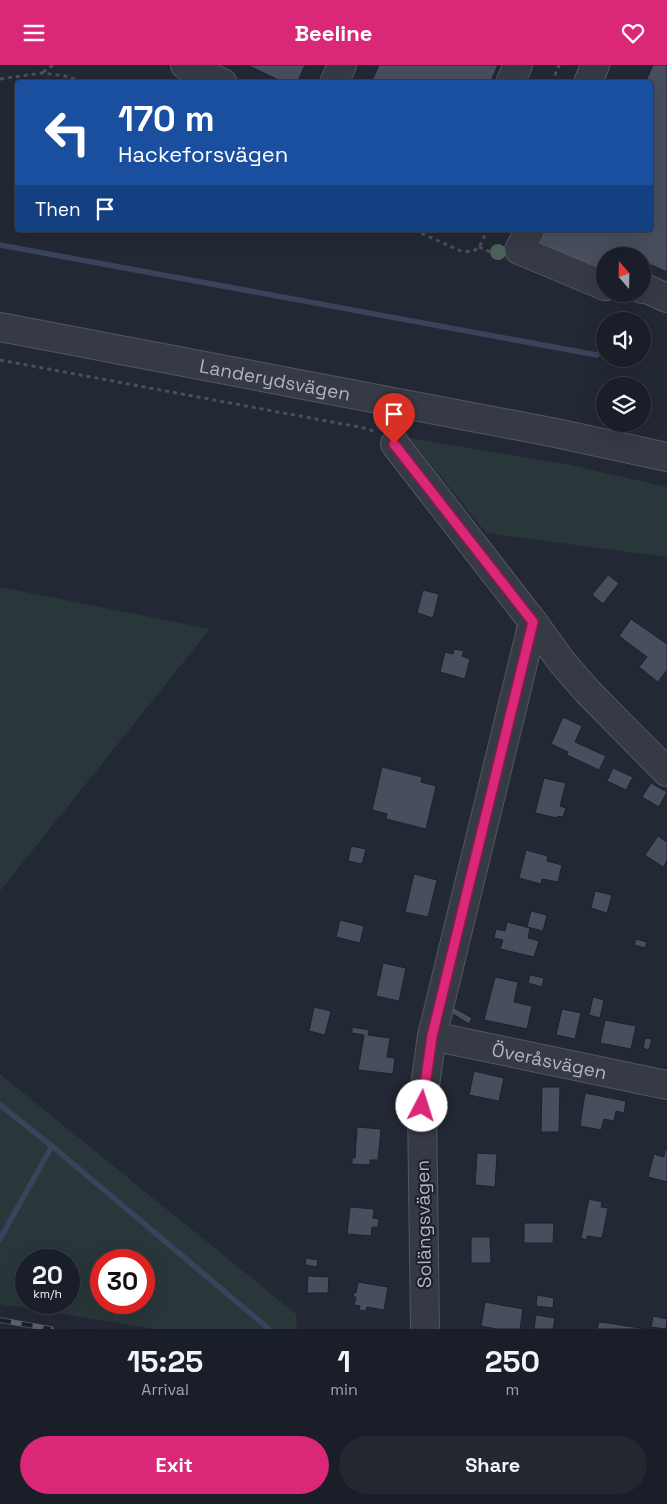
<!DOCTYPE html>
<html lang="en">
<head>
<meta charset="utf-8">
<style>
	body { margin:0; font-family:"Space Grotesk",sans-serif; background:#232730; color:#f1f3f6; height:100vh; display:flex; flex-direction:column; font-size:19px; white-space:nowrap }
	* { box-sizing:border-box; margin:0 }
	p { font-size:16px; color:#9fa2a8 }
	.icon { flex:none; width:28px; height:28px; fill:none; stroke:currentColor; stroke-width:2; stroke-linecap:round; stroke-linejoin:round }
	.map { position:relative; height:1264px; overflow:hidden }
	.side { display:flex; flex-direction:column; background:#1a1e28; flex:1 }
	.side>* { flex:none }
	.guide { position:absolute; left:15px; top:15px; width:638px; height:152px; border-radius:5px; box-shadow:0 5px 20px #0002,0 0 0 1px #383c45; background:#1a4fa0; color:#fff; overflow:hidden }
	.needle { width:32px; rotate:340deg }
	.controls { position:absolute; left:596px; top:182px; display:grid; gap:10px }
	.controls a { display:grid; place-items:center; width:55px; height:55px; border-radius:50%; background:#1a1e28; box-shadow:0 5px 20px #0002,0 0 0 1px #383c45; font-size:25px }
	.speed { position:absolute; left:15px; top:1184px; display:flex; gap:10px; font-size:25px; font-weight:700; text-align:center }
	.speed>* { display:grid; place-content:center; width:65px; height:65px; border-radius:50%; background:#1a1e28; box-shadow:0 5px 20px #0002,0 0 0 1px #383c45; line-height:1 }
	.speed small { font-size:12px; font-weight:400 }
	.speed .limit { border:8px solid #d22; background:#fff; color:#111 }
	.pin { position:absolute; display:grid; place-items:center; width:42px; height:42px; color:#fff; margin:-51px -21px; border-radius:50% 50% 50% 0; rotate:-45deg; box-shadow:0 0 5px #0007 }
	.pin .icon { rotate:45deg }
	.me { position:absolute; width:55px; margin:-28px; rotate:5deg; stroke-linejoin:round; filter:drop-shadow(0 0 4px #0008) }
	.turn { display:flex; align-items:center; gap:18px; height:105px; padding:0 20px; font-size:22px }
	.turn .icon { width:65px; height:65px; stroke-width:2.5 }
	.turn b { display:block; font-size:35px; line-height:42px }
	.then { display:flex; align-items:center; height:48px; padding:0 20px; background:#0003; gap:10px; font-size:19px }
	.eta { display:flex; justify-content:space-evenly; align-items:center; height:85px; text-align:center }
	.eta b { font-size:30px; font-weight:700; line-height:35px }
	.cta { display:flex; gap:10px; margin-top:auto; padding:10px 20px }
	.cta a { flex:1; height:58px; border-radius:30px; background:#db2777; color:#fff; font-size:20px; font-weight:700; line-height:58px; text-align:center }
	.cta a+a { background:#232730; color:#f1f3f6 }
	header { display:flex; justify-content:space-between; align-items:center; height:65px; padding:0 20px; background:#db2777; color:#fff; font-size:22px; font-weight:700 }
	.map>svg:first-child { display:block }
</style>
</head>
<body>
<header><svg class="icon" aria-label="menu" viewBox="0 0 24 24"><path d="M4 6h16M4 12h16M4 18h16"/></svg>Beeline<svg class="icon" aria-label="heart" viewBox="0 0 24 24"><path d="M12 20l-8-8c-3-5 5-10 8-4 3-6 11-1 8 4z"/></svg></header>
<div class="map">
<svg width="667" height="1264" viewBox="0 0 667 1264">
	<rect width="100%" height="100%" fill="#232835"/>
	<path fill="#29373a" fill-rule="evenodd" d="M 410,373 L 570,400 L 667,422 L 667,492 L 486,468 Z
		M 0,522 L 210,564 L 0,826 Z
		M 0,1009 L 296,1249 L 297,1264 L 155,1264 L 0,1239 ZM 26,1195 L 69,1195 L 69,1238 L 26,1238 ZM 101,1195 L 144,1195 L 144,1238 L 101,1238 Z"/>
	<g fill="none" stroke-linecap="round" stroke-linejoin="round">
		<path stroke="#3a435c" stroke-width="5.5" d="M 0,180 L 597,290
			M 0,1040 L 52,1081 L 269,1264
			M 0,1174 L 52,1081"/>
	</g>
	<path fill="#484e5d" stroke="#1d212c" d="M 247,0 L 305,0 L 297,18 L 285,18 Z
		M 379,0 L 498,0 L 490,18 L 459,18 L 453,15 L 451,18 L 371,18 Z
		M 653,0 L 667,0 L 667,207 L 642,196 L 642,191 L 633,191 L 618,184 L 615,191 L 605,191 L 604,206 L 542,182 L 538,176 L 539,165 L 650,165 L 650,18 L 645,18 Z
		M 608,510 L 619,518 L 603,539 L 592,530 Z
		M 423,525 L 439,529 L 433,553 L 417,548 Z
		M 631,554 L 667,579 L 667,605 L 658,617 L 639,602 L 647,592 L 619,571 Z
		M 454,584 L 464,586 L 462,591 L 470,594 L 465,614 L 440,607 L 445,587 L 453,589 Z
		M 563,652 L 582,661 L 575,677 L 606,691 L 599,705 L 567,690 L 568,687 L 551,679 Z
		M 382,702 L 422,712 L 421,717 L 436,721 L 426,764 L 386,754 L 387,749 L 372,745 Z
		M 613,703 L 633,712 L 626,725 L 607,716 Z
		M 544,713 L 566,718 L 560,741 L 566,743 L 563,752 L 558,751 L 557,753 L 535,748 Z
		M 651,718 L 667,727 L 659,742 L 642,732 Z
		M 658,771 L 667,777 L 667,796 L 663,802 L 645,790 Z
		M 351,781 L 366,784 L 362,799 L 348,796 Z
		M 526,785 L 548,791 L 547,796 L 562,800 L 558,817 L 542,814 L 541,819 L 519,813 Z
		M 414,809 L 437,815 L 428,852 L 405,847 Z
		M 595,826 L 612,830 L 607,848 L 591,843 Z
		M 531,846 L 547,850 L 543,866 L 527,862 Z
		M 340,855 L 364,861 L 360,878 L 336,872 Z
		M 507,857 L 530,863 L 528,873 L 539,876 L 534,892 L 500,884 L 503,875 L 494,873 L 496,864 L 505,866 Z
		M 636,874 L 647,877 L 645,883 L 634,880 Z
		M 383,898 L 406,903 L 399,936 L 376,931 Z
		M 530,910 L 544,913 L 542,922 L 528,918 Z
		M 495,912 L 518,917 L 514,937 L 532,941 L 527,964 L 484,955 Z
		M 593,932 L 604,935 L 600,953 L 589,950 Z
		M 451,941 L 472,953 L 469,959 L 448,946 Z
		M 314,942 L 331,946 L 325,970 L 309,966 Z
		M 562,944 L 581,948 L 575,974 L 556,970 Z
		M 605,955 L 636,961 L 631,984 L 600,978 Z
		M 352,962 L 369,965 L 368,970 L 390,973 L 387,992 L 395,993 L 393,1009 L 358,1005 L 364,970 L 352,968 Z
		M 645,973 L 652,974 L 649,985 L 643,983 Z
		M 474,1006 L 504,1013 L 499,1036 L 469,1030 Z
		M 542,1022 L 560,1022 L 559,1067 L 541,1067 Z
		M 585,1028 L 626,1036 L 624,1048 L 616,1046 L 614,1056 L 604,1054 L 601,1065 L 580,1061 Z
		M 357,1062 L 381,1064 L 378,1095 L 370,1095 L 370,1100 L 352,1099 L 352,1093 L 355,1093 Z
		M 665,1084 L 667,1085 L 667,1117 L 648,1112 L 654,1089 L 664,1092 Z
		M 477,1088 L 497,1089 L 495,1122 L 475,1120 Z
		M 589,1134 L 602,1137 L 601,1142 L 608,1143 L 602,1173 L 587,1171 L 587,1175 L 581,1173 Z
		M 350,1142 L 374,1144 L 373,1153 L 379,1154 L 378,1162 L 372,1162 L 371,1171 L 347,1169 Z
		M 524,1158 L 554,1158 L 553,1178 L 524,1178 Z
		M 471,1172 L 490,1172 L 491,1198 L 471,1198 Z
		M 306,1193 L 318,1195 L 317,1202 L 305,1200 Z
		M 308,1211 L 329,1212 L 328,1228 L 307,1228 Z
		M 358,1217 L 388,1222 L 384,1245 L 367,1242 L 366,1246 L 359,1245 L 360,1241 L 354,1240 L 356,1232 L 353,1232 L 354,1227 L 356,1228 Z
		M 537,1230 L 554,1233 L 553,1243 L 536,1241 Z
		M 485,1237 L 523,1244 L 520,1264 L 496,1264 L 481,1261 Z
		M 536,1250 L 555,1253 L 553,1264 L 534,1264 Z
		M 653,1251 L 667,1254 L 666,1264 L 651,1262 Z
		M 599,1257 L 608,1258 L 646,1264 L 597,1264 Z"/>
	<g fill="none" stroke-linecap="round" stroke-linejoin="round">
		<defs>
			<g id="minor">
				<path d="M 185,0 L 223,18"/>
				<path d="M 334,18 L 342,0"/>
				<path d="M 510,18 L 518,0"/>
				<path d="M 588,18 L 595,0"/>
				<path d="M 530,165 L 519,185 L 605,221"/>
				<path d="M 642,224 L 647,224 L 667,233"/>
				<path id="s1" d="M 0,262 L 556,368 L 667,392"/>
				<path d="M 395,379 L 533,557 L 562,597 L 587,626 L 667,707"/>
				<path id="s2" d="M 432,971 L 667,1020"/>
				<path d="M 425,1264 L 422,1041 L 432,971 L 533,557"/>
			</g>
		</defs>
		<use href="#minor" stroke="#535763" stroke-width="30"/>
		<path stroke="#465257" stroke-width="3" stroke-dasharray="4 4" stroke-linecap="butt" d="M 43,7 L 53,0
			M 0,14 L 42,8 L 65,11 L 88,18
			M 552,18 L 559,0
			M 414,165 L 461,186 C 480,189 480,180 487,165
			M 479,182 L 497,190
			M 0,295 L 364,363 L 377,367"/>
		<use href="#minor" stroke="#363a45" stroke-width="28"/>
		<defs>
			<path id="rail" d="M 0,1255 L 51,1264"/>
		</defs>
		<use href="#rail" stroke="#5a5f6e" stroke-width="5.5"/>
		<use href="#rail" stroke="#1b1f2a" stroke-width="4" stroke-dasharray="11" stroke-linecap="butt"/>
	</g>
	<circle fill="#4b615a" cx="498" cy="187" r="8"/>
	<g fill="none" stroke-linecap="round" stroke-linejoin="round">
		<defs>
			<path id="route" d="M 394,379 L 533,557 L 432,971 L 422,1041"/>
		</defs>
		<use href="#route" stroke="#8e194d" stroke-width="12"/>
		<use href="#route" stroke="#db2777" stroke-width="9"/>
	</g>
	<g text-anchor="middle" stroke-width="4" stroke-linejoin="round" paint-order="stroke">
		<g font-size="19" fill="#b0b4c2" stroke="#1b1f2a">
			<text dy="7" stroke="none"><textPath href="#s1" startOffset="280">Landerydsvägen</textPath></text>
			<text dy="7" stroke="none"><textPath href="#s2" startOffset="120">Överåsvägen</textPath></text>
			<text transform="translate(423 1159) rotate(-91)" y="7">Solängsvägen</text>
		</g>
	</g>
</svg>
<div class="controls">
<a><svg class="needle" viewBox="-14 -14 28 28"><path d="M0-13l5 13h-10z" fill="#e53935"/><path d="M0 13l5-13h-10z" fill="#9fa2a8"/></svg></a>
<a><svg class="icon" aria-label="sound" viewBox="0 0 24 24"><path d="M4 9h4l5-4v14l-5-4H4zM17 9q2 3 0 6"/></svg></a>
<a><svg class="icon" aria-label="layers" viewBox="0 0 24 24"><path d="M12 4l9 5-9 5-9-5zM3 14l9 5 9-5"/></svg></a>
</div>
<div class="speed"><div>20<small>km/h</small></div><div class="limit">30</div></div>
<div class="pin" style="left:394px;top:379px;background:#d93025"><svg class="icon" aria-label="arrive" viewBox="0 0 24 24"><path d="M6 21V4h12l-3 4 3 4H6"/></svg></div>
<svg class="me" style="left:422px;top:1041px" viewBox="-20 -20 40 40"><circle r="19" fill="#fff"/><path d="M0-13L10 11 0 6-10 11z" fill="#db2777"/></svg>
<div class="guide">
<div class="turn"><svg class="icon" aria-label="left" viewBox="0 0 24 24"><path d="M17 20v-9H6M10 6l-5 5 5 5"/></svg><div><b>170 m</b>Hackeforsvägen</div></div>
<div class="then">Then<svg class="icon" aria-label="arrive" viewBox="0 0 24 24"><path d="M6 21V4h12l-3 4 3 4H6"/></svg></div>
</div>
</div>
<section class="side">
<div class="eta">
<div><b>15:25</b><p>Arrival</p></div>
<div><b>1</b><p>min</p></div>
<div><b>250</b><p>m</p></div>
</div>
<div class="cta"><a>Exit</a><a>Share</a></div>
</section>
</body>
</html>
